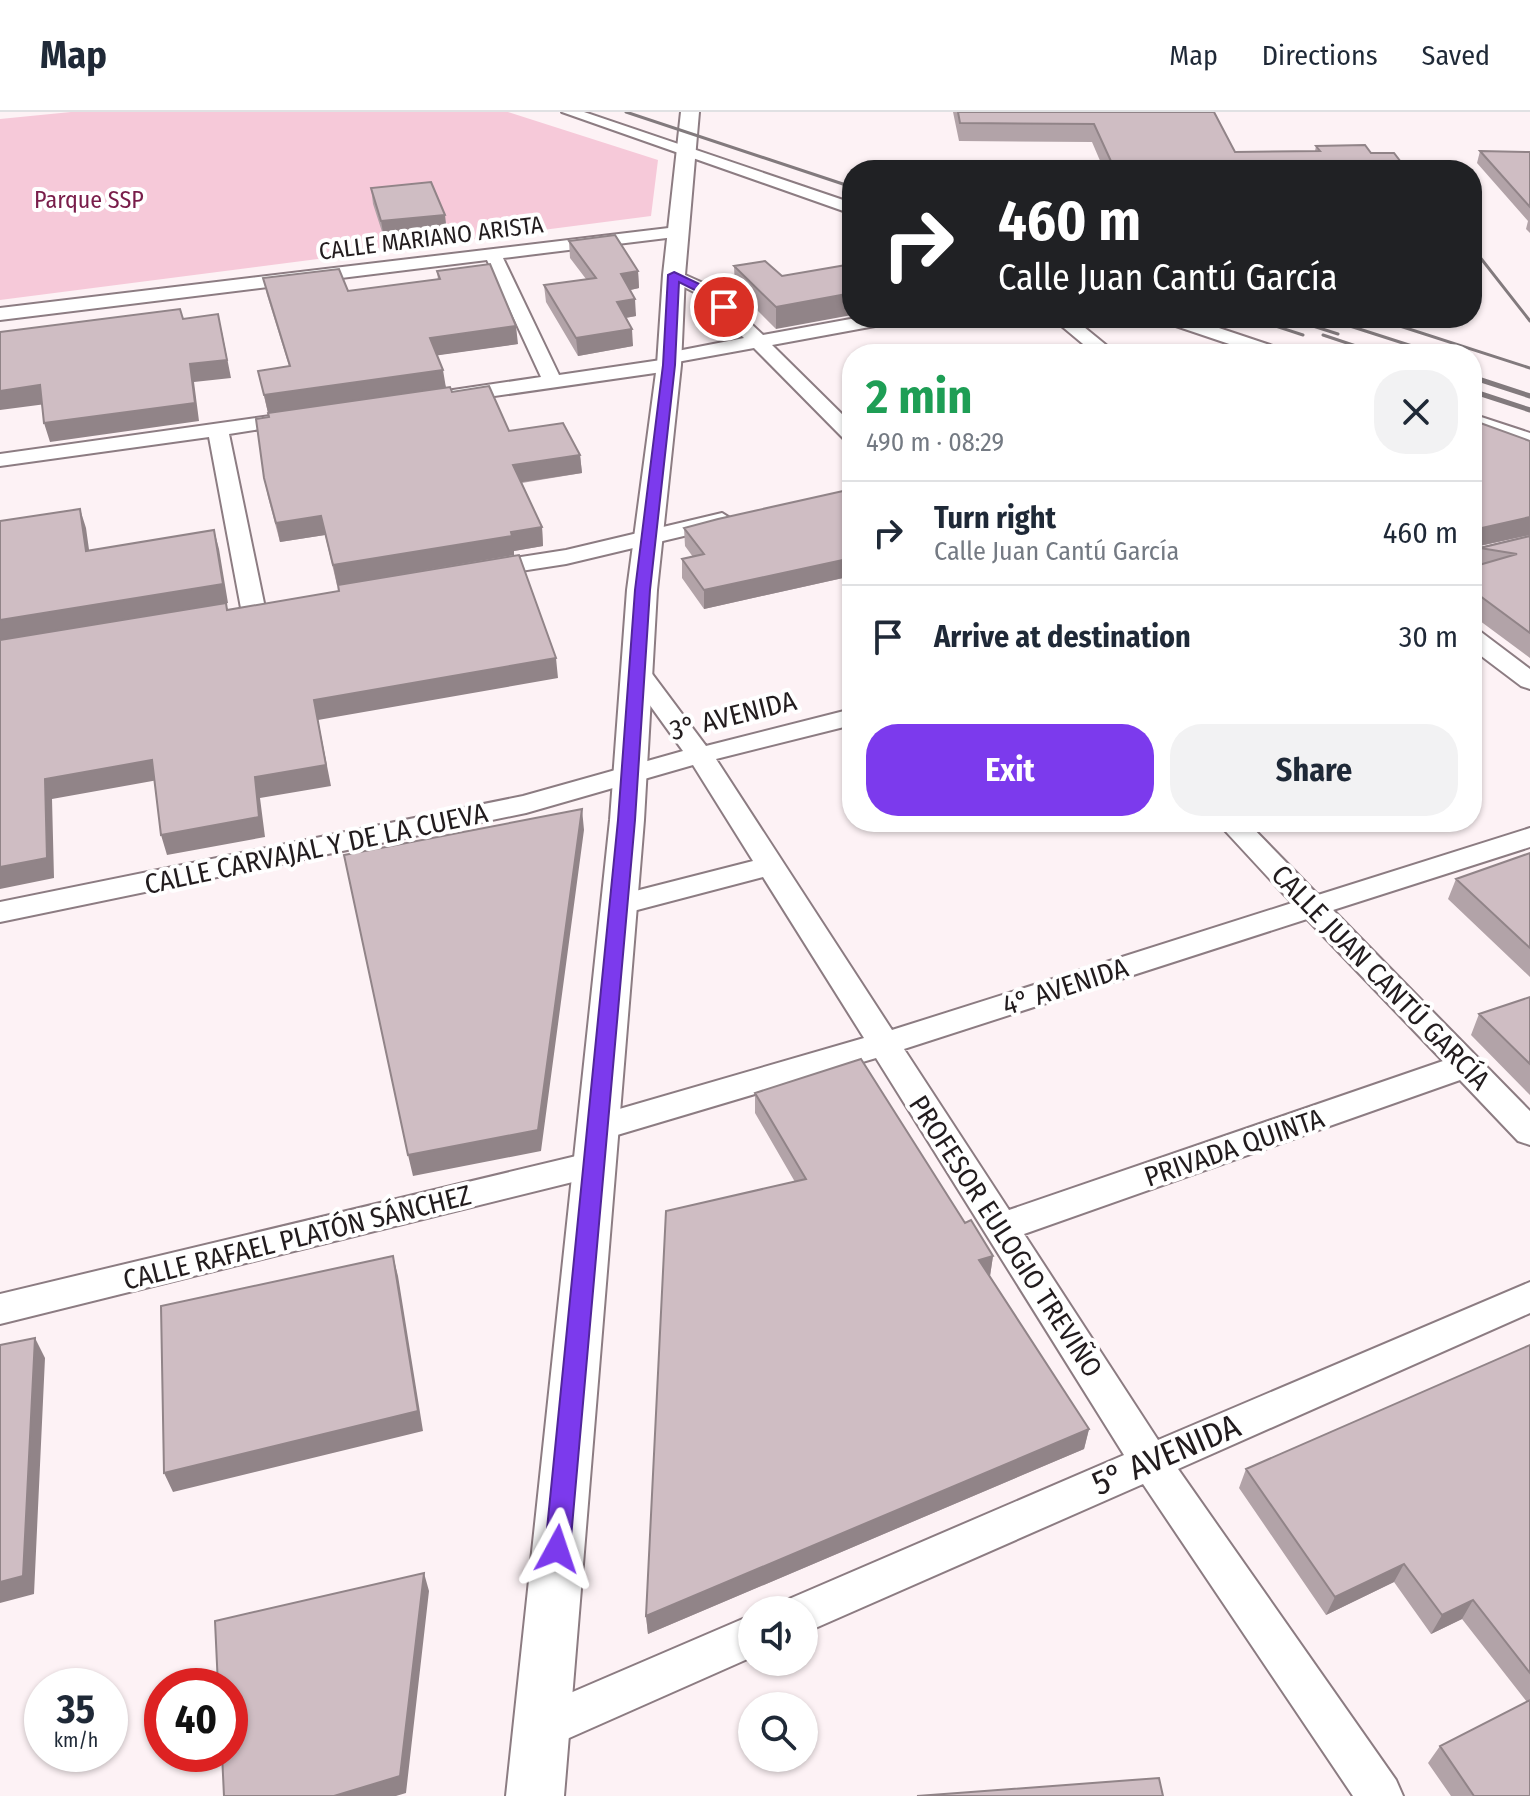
<!DOCTYPE html>
<html lang="en">
<head>
<meta charset="utf-8">
<style>
	body { margin:0; font-family:"Fira Sans Condensed",sans-serif; background:#f2f2f3; color:#1f2937; height:100vh; display:flex; flex-direction:column; font-size:30px; white-space:nowrap }
	* { box-sizing:border-box; margin:0 }
	p { font-size:26px; color:#747a83 }
	.icon { flex:none; width:44px; height:44px; fill:none; stroke:currentColor; stroke-width:2; stroke-linecap:round; stroke-linejoin:round }
	.map { position:relative; flex:1; overflow:hidden }
	.sheet { position:absolute; left:842px; top:232px; width:640px; height:488px; display:flex; flex-direction:column; background:#fff; border-radius:32px; box-shadow:0 2px 6px #0004 }
	.sheet>* { flex:none }
	.hud { position:absolute; left:842px; top:48px; width:640px; height:168px; border-radius:32px; box-shadow:0 2px 6px #0004; background:#202124; color:#fff; overflow:hidden }
	.controls { position:absolute; left:738px; top:1484px; display:grid; gap:16px }
	.controls a { display:grid; place-items:center; width:80px; height:80px; border-radius:50%; background:#fff; box-shadow:0 2px 6px #0004; font-size:40px }
	.speed { position:absolute; left:24px; top:1556px; display:flex; gap:16px; font-size:40px; font-weight:700; text-align:center }
	.speed>* { display:grid; place-content:center; width:104px; height:104px; border-radius:50%; background:#fff; box-shadow:0 2px 6px #0004; line-height:1 }
	.speed small { font-size:20px; font-weight:400 }
	.speed .limit { border:12px solid #d22; background:#fff; color:#111 }
	.pin { position:absolute; display:grid; place-items:center; width:68px; height:68px; color:#fff; margin:-34px; border:4px solid #fff; border-radius:50%; box-shadow:0 2px 8px #0007 }
	.me { position:absolute; width:88px; margin:-44px; rotate:5deg; stroke-linejoin:round; filter:drop-shadow(0 0 6px #0008) }
	.turn { display:flex; align-items:center; gap:28px; height:168px; padding:0 24px; font-size:36px }
	.turn .icon { width:104px; height:104px; stroke-width:2.5 }
	.turn b { display:block; font-size:56px; line-height:68px }
	.round { display:grid; place-items:center; flex:none; width:84px; height:84px; border-radius:32px; background:#f2f2f3 }
	.summary { display:flex; align-items:center; justify-content:space-between; height:136px; padding:0 24px }
	h1 { font-size:48px; font-weight:700; line-height:60px; color:#1e9e55 }
	.primary-button { display:flex; gap:16px; margin-top:auto; padding:16px 24px }
	.primary-button a { flex:1; height:92px; border-radius:32px; background:#7c3aed; color:#fff; font-size:32px; font-weight:700; line-height:92px; text-align:center }
	.primary-button a+a { background:#f2f2f3; color:#1f2937 }
	ul { padding:0; list-style:none }
	li { display:flex; align-items:center; gap:24px; height:104px; padding:0 24px; border-top:2px solid #e0e1e3 }
	li div { flex:1 }
	li b { display:block; font-size:30px }
	li em { font-style:normal }
	header { display:flex; align-items:center; gap:48px; box-sizing:border-box; height:112px; padding:0 40px; background:#fff; border-bottom:2px solid #e0e1e3 }
	header strong { font-size:38px }
	nav { display:flex; gap:44px; margin-inline-start:auto; font-size:28px }
	.map>svg:first-child { display:block }
</style>
</head>
<body>
<header>
<strong>Map</strong>
<nav><a>Map</a><a>Directions</a><a>Saved</a></nav>
</header>
<div class="map">
<svg width="1530" height="1684" viewBox="0 0 1530 1684">
	<rect width="100%" height="100%" fill="#fdf2f5"/>
	<path fill="#f6c9d9" d="M 71,0 L 508,0 L 658,48 L 651,104 L 0,188 L 0,7 Z"/>
	<g fill="none" stroke-linecap="round" stroke-linejoin="round">
		<defs>
			<path id="minor" d="M 562,0 L 584,0 L 852,91 L 852,102 Z
				M 677,115 L 686,120 L 683,124 L 503,146 L 559,263 L 661,248 L 662,242 L 744,226 L 700,183 L 668,167 L 665,163 L 674,158 L 712,175 L 763,223 L 856,206 L 895,206 L 886,212 L 772,233 L 852,312 L 852,330 L 845,328 L 754,236 L 677,250 L 676,257 L 669,259 L 453,290 L 446,288 L 443,284 L 446,280 L 453,278 L 541,265 L 487,148 L 0,208 L 0,196 Z
				M 1052,206 L 1073,206 L 1117,242 L 1095,242 Z
				M 1162,206 L 1189,206 L 1285,238 L 1288,242 L 1259,242 L 1164,210 Z
				M 299,300 L 309,306 L 306,310 L 229,322 L 265,496 L 261,501 L 245,501 L 241,496 L 209,325 L 0,354 L 0,342 Z
				M 1472,302 L 1530,321 L 1530,334 L 1472,315 Z
				M 722,401 L 733,408 L 730,413 L 566,452 L 483,465 L 475,463 L 471,458 L 475,453 L 483,451 L 566,438 Z
				M 1530,425 L 1530,439 L 1472,453 L 1472,439 Z
				M 1472,518 L 1481,520 L 1530,557 L 1530,577 L 1521,574 L 1472,537 Z
				M 638,553 L 647,555 L 706,634 L 852,597 L 852,613 L 716,647 L 892,918 L 1292,791 L 1217,710 L 1247,710 L 1318,783 L 1530,716 L 1530,735 L 1333,798 L 1530,999 L 1530,1033 L 1518,1029 L 1460,968 L 1024,1122 L 1158,1328 L 1530,1170 L 1530,1201 L 1178,1357 L 1396,1668 L 1403,1684 L 1353,1684 L 1143,1372 L 804,1521 L 804,1498 L 784,1498 L 789,1487 L 1124,1343 L 876,946 L 597,1029 L 585,1025 L 580,1016 L 585,1007 L 864,926 L 763,765 L 618,803 L 608,800 L 603,793 L 608,786 L 753,749 L 693,653 L 526,701 L 0,810 L 0,790 L 523,684 L 683,639 L 626,560 L 629,555 ZM 1307,807 L 1443,949 L 1009,1098 L 904,937 Z
				M 593,1040 L 605,1044 L 610,1053 L 605,1062 L 0,1212 L 0,1182 Z
				M 752,1503 L 752,1545 L 542,1638 L 526,1632 L 520,1616 L 526,1600 Z"/>
			<path id="tertiary" d="M 681,0 L 699,0 L 685,163 L 681,253 L 657,478 L 644,708 L 564,1684 L 506,1684 L 610,708 L 627,478 L 657,253 L 663,163 Z"/>
		</defs>
		<use href="#minor" stroke="#8c7c82" stroke-width="4"/>
		<use href="#tertiary" stroke="#8c7c82" stroke-width="4"/>
		<use href="#minor" fill="#fff" fill-rule="evenodd"/>
		<use href="#tertiary" fill="#fff" fill-rule="evenodd"/>
		<path stroke="#827a7d" stroke-width="3" d="M 626,0 L 852,75
			M 1472,135 L 1530,209
			M 1251,206 L 1303,223
			M 1288,206 L 1338,222
			M 1325,206 L 1437,242
			M 1375,206 L 1530,256
			M 1323,223 L 1380,242
			M 1472,265 L 1475,266"/>
		<path stroke="#827a7d" stroke-width="5" d="M 1472,265 L 1530,284
			M 1472,279 L 1530,298"/>
	</g>
	<path fill="#b2a3a8" d="M 953,0 L 1214,0 L 1235,40 L 1315,39 L 1316,34 L 1371,41 L 1407,58 L 1104,58 L 1092,30 L 959,29 Z
		M 1480,39 L 1530,40 L 1530,121 L 1526,117 L 1528,109 L 1477,51 Z
		M 371,76 L 447,120 L 384,126 L 373,92 Z
		M 569,129 L 638,159 L 639,176 L 630,178 L 636,204 L 626,206 L 633,234 L 578,244 L 546,190 L 544,173 L 586,167 L 570,146 Z
		M 734,154 L 782,164 L 776,217 L 735,176 Z
		M 437,159 L 518,232 L 437,243 L 446,276 L 509,319 L 580,343 L 582,361 L 522,371 L 542,415 L 543,434 L 514,439 L 514,443 L 337,473 L 325,423 L 280,430 L 268,385 L 264,366 L 269,305 L 258,259 L 289,254 L 267,183 L 263,166 L 348,179 L 438,168 Z
		M 1472,308 L 1530,329 L 1530,423 L 1476,435 L 1472,449 Z
		M 852,377 L 852,464 L 704,497 L 682,466 L 682,447 L 693,445 L 685,434 L 684,416 Z
		M 1530,424 L 1530,546 L 1472,503 L 1472,455 L 1475,454 L 1480,436 Z
		M 1530,741 L 1530,865 L 1448,787 L 1456,767 Z
		M 1530,885 L 1530,983 L 1471,923 L 1479,902 Z
		M 755,981 L 965,1111 L 993,1144 L 990,1164 L 1089,1317 L 1084,1337 L 648,1522 L 646,1504 L 795,1070 L 755,1001 Z
		M 1530,1233 L 1530,1684 L 1451,1684 L 1428,1651 L 1440,1634 L 1527,1590 L 1462,1507 L 1431,1522 L 1394,1470 L 1326,1503 L 1239,1376 L 1246,1357 Z"/>
	<path fill="#918488" d="M 445,103 L 447,120 L 384,126 L 381,109 Z
		M 638,159 L 639,176 L 622,180 L 621,162 Z
		M 852,181 L 852,203 L 776,217 L 776,195 Z
		M 635,187 L 636,204 L 618,207 L 617,190 Z
		M 516,214 L 518,232 L 433,244 L 430,226 Z
		M 632,217 L 633,234 L 578,244 L 576,226 Z
		M 222,220 L 231,266 L 194,270 L 199,309 L 50,330 L 44,311 L 190,252 Z
		M 443,258 L 446,276 L 268,301 L 264,283 Z
		M 40,273 L 46,292 L 0,298 L 0,279 Z
		M 580,343 L 582,361 L 516,371 L 513,353 Z
		M 80,397 L 86,416 L 92,459 L 86,439 Z
		M 321,404 L 325,423 L 280,430 L 276,411 Z
		M 1530,405 L 1530,423 L 1474,435 L 1477,417 Z
		M 542,415 L 543,434 L 514,439 L 514,443 L 337,473 L 333,453 Z
		M 214,418 L 219,437 L 228,491 L 0,529 L 0,508 Z
		M 852,446 L 852,464 L 704,497 L 704,478 Z
		M 556,546 L 558,566 L 318,608 L 331,674 L 260,686 L 265,725 L 167,743 L 161,723 L 255,665 L 314,588 Z
		M 152,648 L 158,668 L 52,687 L 54,766 L 0,777 L 0,755 L 45,667 Z
		M 582,697 L 584,718 L 541,1039 L 413,1064 L 408,1043 Z
		M 393,1144 L 398,1164 L 423,1319 L 173,1380 L 164,1361 Z
		M 993,1144 L 990,1164 L 979,1148 Z
		M 35,1226 L 45,1246 L 34,1482 L 0,1491 L 0,1470 Z
		M 1089,1317 L 1084,1337 L 648,1522 L 646,1504 Z
		M 1404,1452 L 1394,1470 L 1326,1503 L 1335,1485 Z
		M 424,1461 L 429,1479 L 406,1681 L 396,1684 L 334,1684 Z
		M 1473,1488 L 1462,1507 L 1431,1522 L 1442,1503 Z"/>
	<path fill="#cfbdc3" stroke="#918488" stroke-width="2" d="M 958,0 L 1214,0 L 1235,40 L 1320,39 L 1316,34 L 1365,33 L 1371,41 L 1394,41 L 1407,58 L 1115,58 L 1094,12 L 960,11 Z
		M 1480,39 L 1530,40 L 1530,95 Z
		M 431,70 L 445,103 L 381,109 L 371,76 Z
		M 615,123 L 638,159 L 621,162 L 635,187 L 617,190 L 632,217 L 576,226 L 544,173 L 596,166 L 569,129 Z
		M 765,149 L 782,164 L 852,152 L 852,181 L 776,195 L 734,154 Z
		M 490,152 L 516,214 L 430,226 L 443,258 L 264,283 L 258,259 L 290,254 L 263,166 L 339,157 L 348,179 L 440,167 L 437,159 Z
		M 180,197 L 183,207 L 218,202 L 227,248 L 190,252 L 195,291 L 44,311 L 40,273 L 0,279 L 0,220 Z
		M 489,274 L 509,319 L 563,311 L 580,343 L 513,353 L 542,415 L 511,420 L 512,424 L 333,453 L 321,404 L 276,411 L 264,366 L 256,307 L 269,305 L 268,301 L 450,275 L 452,280 Z
		M 1472,308 L 1530,329 L 1530,405 L 1477,417 L 1476,436 L 1472,435 Z
		M 852,377 L 852,446 L 704,478 L 682,447 L 704,442 L 684,416 L 718,407 Z
		M 80,397 L 86,439 L 214,418 L 223,472 L 0,508 L 0,409 Z
		M 1530,424 L 1530,521 L 1472,478 L 1472,455 L 1517,442 L 1480,436 Z
		M 519,443 L 556,546 L 314,588 L 326,653 L 255,665 L 259,705 L 161,723 L 152,648 L 45,667 L 47,746 L 0,755 L 0,528 L 226,491 L 227,498 L 339,479 L 338,473 Z
		M 582,697 L 538,1018 L 408,1043 L 344,743 Z
		M 1530,741 L 1530,836 L 1456,767 Z
		M 1530,885 L 1530,952 L 1479,902 Z
		M 861,947 L 965,1111 L 971,1108 L 993,1144 L 979,1148 L 1089,1317 L 646,1504 L 666,1099 L 806,1067 L 755,981 Z
		M 393,1144 L 418,1299 L 164,1361 L 161,1194 Z
		M 35,1226 L 23,1464 L 0,1470 L 0,1233 Z
		M 1530,1233 L 1530,1561 L 1473,1488 L 1442,1503 L 1404,1452 L 1335,1485 L 1246,1357 Z
		M 424,1461 L 400,1664 L 334,1684 L 224,1684 L 222,1642 L 230,1642 L 230,1574 L 218,1574 L 215,1509 Z
		M 1530,1588 L 1530,1684 L 1474,1684 L 1440,1634 Z
		M 1159,1666 L 1163,1684 L 917,1684 Z"/>
	<path fill="#7c3aed" stroke="#51269a" stroke-width="2" d="M 674,160 L 710,177 L 730,195 L 720,197 L 703,182 L 679,170 L 675,253 L 650,478 L 635,708 L 570,1437 L 566,1445 L 557,1448 L 548,1445 L 545,1437 L 618,708 L 635,478 L 663,253 L 668,163 Z"/>
	<g text-anchor="middle" stroke-width="8" stroke-linejoin="round" paint-order="stroke">
		<g font-size="24" fill="#791d4a" stroke="#fff">
			<text x="89" y="96">Parque SSP</text>
		</g>
		<g font-size="24" fill="#221c1e" stroke="#fff">
			<text transform="translate(431 126) rotate(-7)" y="8">CALLE MARIANO ARISTA</text>
		</g>
		<g font-size="28" fill="#221c1e" stroke="#fff">
			<text transform="translate(733 603) rotate(-14)" y="10">3° AVENIDA</text>
			<text transform="translate(316 736) rotate(-12)" y="10">CALLE CARVAJAL Y DE LA CUEVA</text>
			<text transform="translate(1381 865) rotate(46)" y="10">CALLE JUAN CANTÚ GARCÍA</text>
			<text transform="translate(1065 874) rotate(-18)" y="10">4° AVENIDA</text>
			<text transform="translate(1234 1035) rotate(-19)" y="10">PRIVADA QUINTA</text>
			<text transform="translate(1006 1124) rotate(57)" y="10">PROFESOR EULOGIO TREVIÑO</text>
			<text transform="translate(297 1125) rotate(-14)" y="10">CALLE RAFAEL PLATÓN SÁNCHEZ</text>
		</g>
		<g font-size="34" fill="#221c1e" stroke="#fff">
			<text transform="translate(1166 1342) rotate(-23)" y="12">5° AVENIDA</text>
		</g>
	</g>
</svg>
<div class="controls">
<a><svg class="icon" aria-label="sound" viewBox="0 0 24 24"><path d="M4 9h4l5-4v14l-5-4H4zM17 9q2 3 0 6"/></svg></a>
<a><svg class="icon" aria-label="search" viewBox="0 0 24 24"><circle cx="10" cy="10" r="6"/><path d="M15 15l6 6"/></svg></a>
</div>
<div class="speed"><div>35<small>km/h</small></div><div class="limit">40</div></div>
<div class="pin" style="left:724px;top:195px;background:#d93025"><svg class="icon" aria-label="arrive" viewBox="0 0 24 24"><path d="M6 21V4h12l-3 4 3 4H6"/></svg></div>
<svg class="me" style="left:557px;top:1437px" viewBox="-20 -20 40 40"><path d="M0-17L14 15 0 8-14 15z" fill="#7c3aed" stroke="#fff" stroke-width="4"/></svg>
<div class="hud">
<div class="turn"><svg class="icon" aria-label="right" viewBox="0 0 24 24"><path d="M7 20v-9h11M14 6l5 5-5 5"/></svg><div><b>460 m</b>Calle Juan Cantú García</div></div>
</div>
<section class="sheet">
<div class="summary"><div><h1>2 min</h1><p>490 m · 08:29</p></div><a class="round"><svg class="icon" aria-label="close" viewBox="0 0 24 24"><path d="M6 6l12 12M18 6L6 18"/></svg></a></div>
<ul>
<li><svg class="icon" aria-label="right" viewBox="0 0 24 24"><path d="M7 20v-9h11M14 6l5 5-5 5"/></svg><div><b>Turn right</b><p>Calle Juan Cantú García</p></div><em>460 m</em></li>
<li><svg class="icon" aria-label="arrive" viewBox="0 0 24 24"><path d="M6 21V4h12l-3 4 3 4H6"/></svg><div><b>Arrive at destination</b></div><em>30 m</em></li>
</ul>
<div class="primary-button"><a>Exit</a><a>Share</a></div>
</section>
</div>
</body>
</html>
